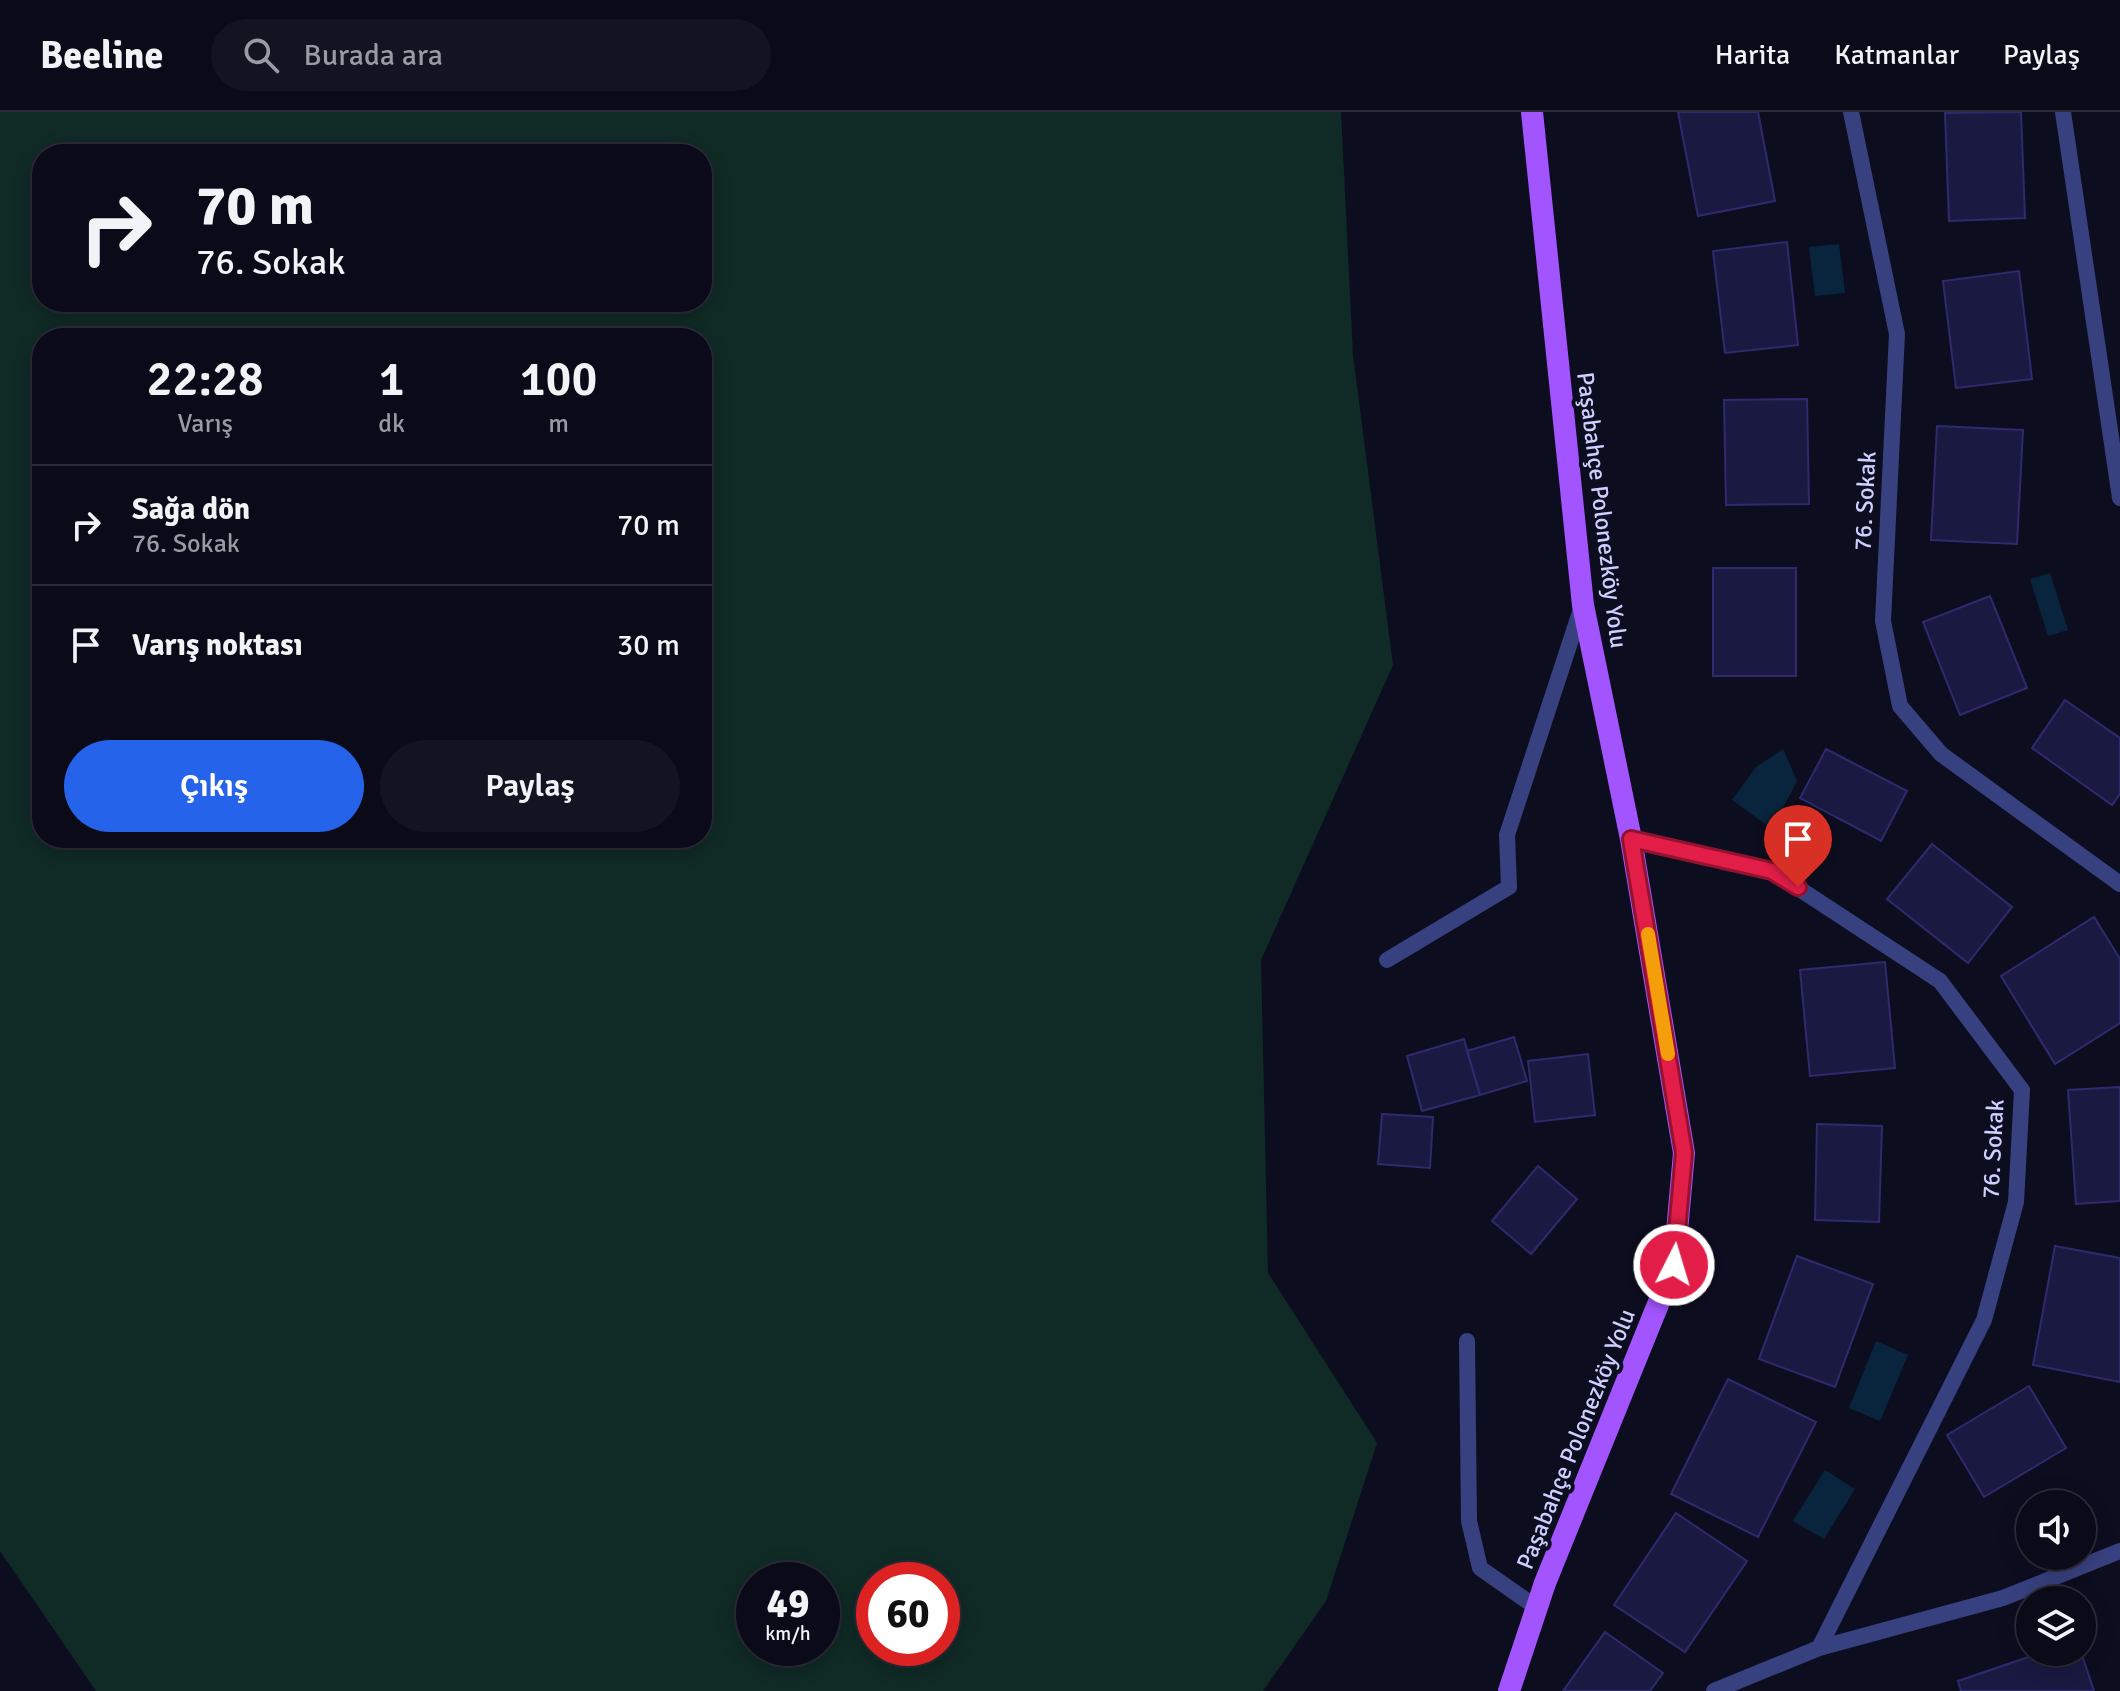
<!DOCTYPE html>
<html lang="tr">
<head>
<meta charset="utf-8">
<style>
	body { margin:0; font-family:Signika,sans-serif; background:#131321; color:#f1f3f6; height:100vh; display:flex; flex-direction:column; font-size:30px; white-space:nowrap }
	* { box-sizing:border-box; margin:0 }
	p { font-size:26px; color:#999aa2 }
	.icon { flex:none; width:44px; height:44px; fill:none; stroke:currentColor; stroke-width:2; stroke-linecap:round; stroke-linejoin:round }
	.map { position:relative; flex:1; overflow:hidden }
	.sheet { position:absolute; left:32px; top:216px; width:680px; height:520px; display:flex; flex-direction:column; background:#0a0a18; border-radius:32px; box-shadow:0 4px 20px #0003,0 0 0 2px #2a2b37 }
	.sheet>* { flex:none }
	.hud { position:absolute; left:32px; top:32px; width:680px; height:168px; border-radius:32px; box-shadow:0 4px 20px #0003,0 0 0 2px #2a2b37; background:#0a0a18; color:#f1f3f6; overflow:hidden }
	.tools { position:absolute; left:2016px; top:1378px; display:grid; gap:16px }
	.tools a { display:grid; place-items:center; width:80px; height:80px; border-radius:50%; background:#0a0a18; box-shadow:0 4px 20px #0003,0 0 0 2px #2a2b37; font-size:40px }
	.speed { position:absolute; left:736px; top:1450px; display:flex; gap:16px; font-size:40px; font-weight:700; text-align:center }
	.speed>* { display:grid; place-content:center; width:104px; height:104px; border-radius:50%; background:#0a0a18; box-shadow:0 4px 20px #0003,0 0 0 2px #2a2b37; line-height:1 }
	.speed small { font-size:20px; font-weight:400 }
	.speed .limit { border:12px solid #d22; background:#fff; color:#111 }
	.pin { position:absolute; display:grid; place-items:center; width:68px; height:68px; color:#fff; margin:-82px -34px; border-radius:50% 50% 50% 0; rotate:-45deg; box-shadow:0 0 8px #0007 }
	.pin .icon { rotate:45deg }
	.me { position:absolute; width:88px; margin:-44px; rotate:5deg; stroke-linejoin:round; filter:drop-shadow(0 0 6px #0008) }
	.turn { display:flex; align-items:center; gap:28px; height:168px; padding:0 32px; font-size:36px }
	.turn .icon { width:104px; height:104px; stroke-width:2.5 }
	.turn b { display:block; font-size:56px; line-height:68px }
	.eta { display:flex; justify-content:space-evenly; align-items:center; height:136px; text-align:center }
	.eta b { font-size:48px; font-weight:600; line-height:56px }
	.action { display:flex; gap:16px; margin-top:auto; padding:16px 32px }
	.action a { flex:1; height:92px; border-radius:48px; background:#2563eb; color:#fff; font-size:32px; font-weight:600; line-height:92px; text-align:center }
	.action a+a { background:#131321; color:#f1f3f6 }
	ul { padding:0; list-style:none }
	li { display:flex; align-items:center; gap:24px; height:120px; padding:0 32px; border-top:2px solid #2a2b37 }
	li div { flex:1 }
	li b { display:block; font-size:30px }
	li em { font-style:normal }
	header { display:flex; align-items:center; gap:48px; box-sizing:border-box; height:112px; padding:0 40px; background:#0a0a18; border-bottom:2px solid #2a2b37 }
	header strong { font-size:38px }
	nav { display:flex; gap:44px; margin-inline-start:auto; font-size:28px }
	.search { width:560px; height:72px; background:#131321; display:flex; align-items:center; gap:20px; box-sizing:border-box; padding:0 28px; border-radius:44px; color:#999aa2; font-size:30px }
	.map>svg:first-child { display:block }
</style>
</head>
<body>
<header>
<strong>Beeline</strong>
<div class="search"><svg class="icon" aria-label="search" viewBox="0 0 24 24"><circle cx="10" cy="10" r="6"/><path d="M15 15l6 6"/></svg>Burada ara</div>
<nav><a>Harita</a><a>Katmanlar</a><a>Paylaş</a></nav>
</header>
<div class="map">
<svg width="2120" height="1579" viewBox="0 0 2120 1579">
	<rect width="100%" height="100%" fill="#0d0d20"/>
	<path fill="#102a25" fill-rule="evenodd" d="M 0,0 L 1341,0 L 1353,243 L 1393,553 L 1261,848 L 1268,1161 L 1377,1331 L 1326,1489 L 1263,1579 L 96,1579 L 0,1439 ZM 42,42 L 702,42 L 702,190 L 42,190 ZM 42,226 L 702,226 L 702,726 L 42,726 ZM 754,1468 L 822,1468 L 822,1536 L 754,1536 ZM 874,1468 L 942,1468 L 942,1536 L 874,1536 Z"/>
	<path fill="#09253d" d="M 1839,132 L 1845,181 L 1815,184 L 1809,135 Z
		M 2050,461 L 2068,518 L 2048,524 L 2030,467 Z
		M 1783,637 L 1797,669 L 1772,717 L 1732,688 L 1756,655 Z
		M 1876,1229 L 1908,1243 L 1880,1309 L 1849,1296 Z
		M 1825,1358 L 1855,1377 L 1824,1427 L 1793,1409 Z"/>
	<path fill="#1a1941" stroke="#2d2b6d" stroke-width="2" d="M 1678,0 L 1758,0 L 1775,89 L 1698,104 Z
		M 2021,0 L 2025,106 L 1949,109 L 1945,1 Z
		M 1787,130 L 1798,233 L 1725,241 L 1713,139 Z
		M 2019,159 L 2032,267 L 1956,276 L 1943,169 Z
		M 1807,287 L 1809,392 L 1726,393 L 1724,288 Z
		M 1937,314 L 2023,318 L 2017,432 L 1931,428 Z
		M 1713,456 L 1796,456 L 1796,564 L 1713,564 Z
		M 1990,484 L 2027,576 L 1960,603 L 1923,510 Z
		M 2065,588 L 2120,626 L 2120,682 L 2112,693 L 2032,636 Z
		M 1826,637 L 1907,679 L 1881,729 L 1800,686 Z
		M 1932,732 L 2012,795 L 1968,851 L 1887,787 Z
		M 2094,805 L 2120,847 L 2120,911 L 2055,952 L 2001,864 Z
		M 1885,850 L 1895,956 L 1810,964 L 1800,858 Z
		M 1514,925 L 1527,969 L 1480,983 L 1467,939 Z
		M 1464,927 L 1480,983 L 1422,999 L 1407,944 Z
		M 1588,942 L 1595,1003 L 1535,1010 L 1528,949 Z
		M 2120,975 L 2120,1089 L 2076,1092 L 2068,978 Z
		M 1382,1002 L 1433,1005 L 1430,1056 L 1378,1052 Z
		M 1817,1012 L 1882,1014 L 1879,1110 L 1815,1108 Z
		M 1538,1054 L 1577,1087 L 1531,1142 L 1492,1109 Z
		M 2055,1134 L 2120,1146 L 2120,1270 L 2033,1253 Z
		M 1797,1144 L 1873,1172 L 1835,1275 L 1759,1247 Z
		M 1728,1267 L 1816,1310 L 1758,1425 L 1671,1382 Z
		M 2029,1274 L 2066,1336 L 1984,1385 L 1947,1323 Z
		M 1676,1401 L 1747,1449 L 1685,1540 L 1614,1493 Z
		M 1605,1520 L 1663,1561 L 1650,1579 L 1563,1579 Z
		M 2043,1540 L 2081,1540 L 2094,1579 L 1961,1579 L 1958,1569 Z"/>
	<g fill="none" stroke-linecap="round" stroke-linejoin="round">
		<path stroke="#38417f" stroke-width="16" d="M 1851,0 L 1897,222 L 1883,509 L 1900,594 L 1941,642 L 2120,772
			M 2063,0 L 2120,386
			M 1631,727 L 1772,759 L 1940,869 L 2022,978 L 2016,1090 L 1984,1208 L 1819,1536
			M 1387,848 L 1509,775 L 1507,723 L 1582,494
			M 1467,1229 L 1469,1409 L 1480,1456 L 1537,1496
			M 1714,1579 L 1819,1536 L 2003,1486 L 2120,1439"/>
		<path stroke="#a254fe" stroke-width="22" d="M 1509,1579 L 1545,1471 L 1674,1153 L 1684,1041 L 1631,727 L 1583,493 L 1532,0"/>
	</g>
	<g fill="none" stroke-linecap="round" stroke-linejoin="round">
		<defs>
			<path id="route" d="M 1674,1153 L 1684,1041 L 1631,727 L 1772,759 L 1798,775"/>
		</defs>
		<use href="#route" stroke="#92132f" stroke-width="20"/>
		<use href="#route" stroke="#e11d48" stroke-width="14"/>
		<path stroke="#f59e0b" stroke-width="14" d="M 1648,822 L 1668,942"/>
	</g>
	<g text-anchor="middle" stroke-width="8" stroke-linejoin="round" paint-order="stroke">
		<g font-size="24" fill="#cdcfff" stroke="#0d0d20">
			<text transform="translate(1865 389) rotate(-87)" y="8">76. Sokak</text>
			<text transform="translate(1602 398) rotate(83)" y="8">Paşabahçe Polonezköy Yolu</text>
			<text transform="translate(1993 1037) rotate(-87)" y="8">76. Sokak</text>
			<text transform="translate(1576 1327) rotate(-68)" y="8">Paşabahçe Polonezköy Yolu</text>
		</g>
	</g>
</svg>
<div class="tools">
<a><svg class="icon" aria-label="sound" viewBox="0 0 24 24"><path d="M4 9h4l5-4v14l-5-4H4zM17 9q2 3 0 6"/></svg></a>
<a><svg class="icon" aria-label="layers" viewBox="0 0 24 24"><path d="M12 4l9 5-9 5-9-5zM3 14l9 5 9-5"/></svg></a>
</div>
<div class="speed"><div>49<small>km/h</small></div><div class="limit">60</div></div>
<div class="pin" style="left:1798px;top:775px;background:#d93025"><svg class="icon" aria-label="arrive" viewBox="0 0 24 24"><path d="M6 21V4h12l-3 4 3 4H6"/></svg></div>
<svg class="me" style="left:1674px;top:1153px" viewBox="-20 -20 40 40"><circle r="17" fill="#e11d48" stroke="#fff" stroke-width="3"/><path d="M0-11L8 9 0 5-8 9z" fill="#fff"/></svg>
<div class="hud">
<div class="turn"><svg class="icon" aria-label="right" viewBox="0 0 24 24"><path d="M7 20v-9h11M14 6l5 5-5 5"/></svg><div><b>70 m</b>76. Sokak</div></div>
</div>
<section class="sheet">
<div class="eta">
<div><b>22:28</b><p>Varış</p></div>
<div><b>1</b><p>dk</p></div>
<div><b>100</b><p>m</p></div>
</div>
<ul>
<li><svg class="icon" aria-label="right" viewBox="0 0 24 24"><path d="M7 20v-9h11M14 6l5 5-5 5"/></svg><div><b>Sağa dön</b><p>76. Sokak</p></div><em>70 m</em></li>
<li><svg class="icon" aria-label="arrive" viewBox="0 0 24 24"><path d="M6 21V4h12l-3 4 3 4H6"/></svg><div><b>Varış noktası</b></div><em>30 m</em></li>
</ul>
<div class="action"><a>Çıkış</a><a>Paylaş</a></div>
</section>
</div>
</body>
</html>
